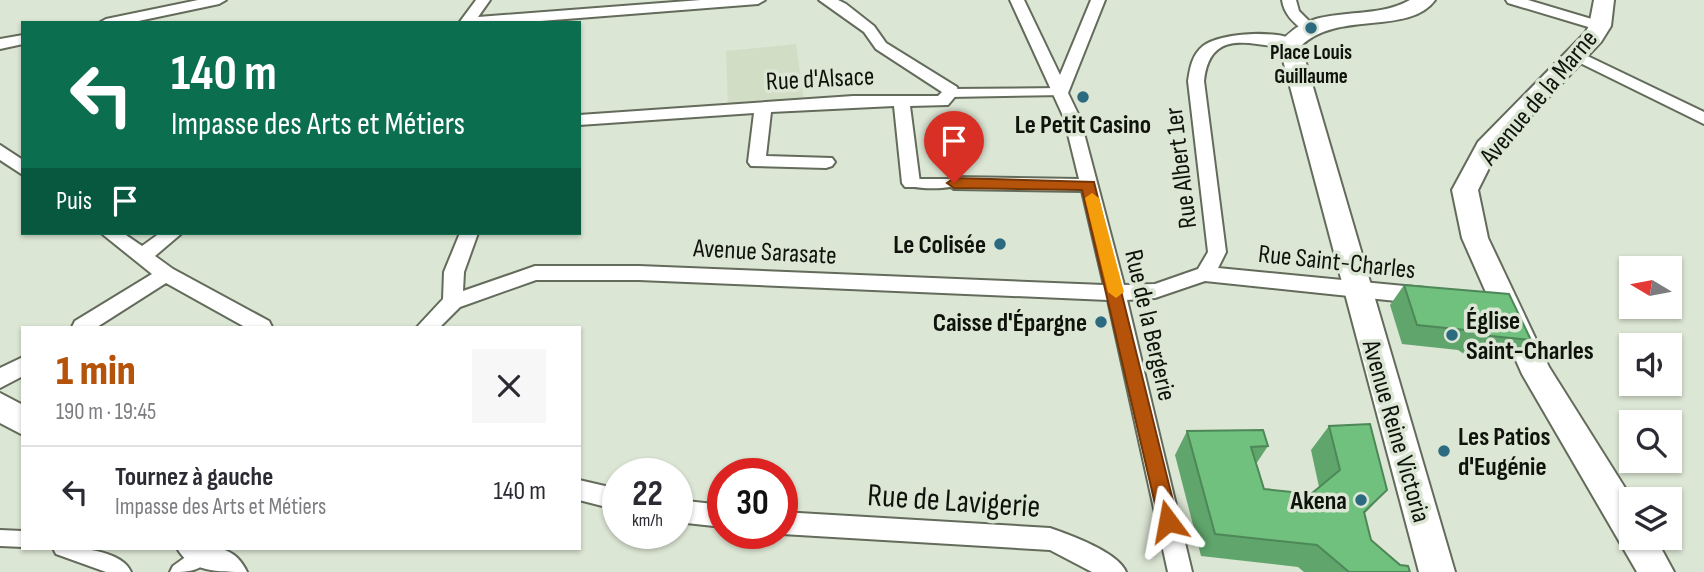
<!DOCTYPE html>
<html lang="fr">
<head>
<meta charset="utf-8">
<style>
	body { margin:0; font-family:"Sofia Sans Condensed",sans-serif; background:#f7f7f7; color:#2b2b33; height:100vh; display:flex; flex-direction:column; font-size:26px; white-space:nowrap }
	* { box-sizing:border-box; margin:0 }
	p { font-size:23px; color:#7c7c81 }
	.icon { flex:none; width:38px; height:38px; fill:none; stroke:currentColor; stroke-width:2; stroke-linecap:round; stroke-linejoin:round }
	.map { position:relative; flex:1; overflow:hidden }
	.drawer { position:absolute; left:21px; top:326px; width:560px; height:224px; display:flex; flex-direction:column; background:#fff; border-radius:0px; box-shadow:0 2px 5px #0004 }
	.drawer>* { flex:none }
	.hud { position:absolute; left:21px; top:21px; width:560px; height:214px; border-radius:0px; box-shadow:0 2px 5px #0004; background:#0b6e4f; color:#fff; overflow:hidden }
	.needle { width:46px; rotate:280deg }
	.tools { position:absolute; left:1619px; top:256px; display:grid; gap:14px }
	.tools a { display:grid; place-items:center; width:63px; height:63px; border-radius:0px; background:#fff; box-shadow:0 2px 5px #0004; font-size:35px }
	.speed { position:absolute; left:602px; top:458px; display:flex; gap:14px; font-size:35px; font-weight:700; text-align:center }
	.speed>* { display:grid; place-content:center; width:91px; height:91px; border-radius:50%; background:#fff; box-shadow:0 2px 5px #0004; line-height:1 }
	.speed small { font-size:18px; font-weight:400 }
	.speed .limit { border:10px solid #d22; background:#fff; color:#111 }
	.pin { position:absolute; display:grid; place-items:center; width:60px; height:60px; color:#fff; margin:-72px -30px; border-radius:50% 50% 50% 0; rotate:-45deg; box-shadow:0 0 7px #0007 }
	.pin .icon { rotate:45deg }
	.me { position:absolute; width:77px; margin:-38px; rotate:347deg; stroke-linejoin:round; filter:drop-shadow(0 0 5px #0008) }
	.turn { display:flex; align-items:center; gap:24px; height:147px; padding:0 35px; font-size:32px }
	.turn .icon { width:91px; height:91px; stroke-width:2.5 }
	.turn b { display:block; font-size:49px; line-height:60px }
	.then { display:flex; align-items:center; height:66px; padding:0 35px; background:#0003; gap:14px; font-size:26px }
	.round { display:grid; place-items:center; flex:none; width:74px; height:74px; border-radius:0px; background:#f7f7f7 }
	.overview { display:flex; align-items:center; justify-content:space-between; height:119px; padding:0 35px }
	h1 { font-size:42px; font-weight:800; line-height:52px; color:#b45309 }
	ul { padding:0; list-style:none }
	li { display:flex; align-items:center; gap:21px; height:91px; padding:0 35px; border-top:2px solid #e1e1e2 }
	li div { flex:1 }
	li b { display:block; font-size:26px }
	li em { font-style:normal }
	.map>svg:first-child { display:block }
</style>
</head>
<body>
<div class="map">
<svg width="1704" height="572" viewBox="0 0 1704 572">
	<rect width="100%" height="100%" fill="#dce6d4"/>
	<path fill="#d1ddc4" d="M 796,44 L 804,101 L 728,106 L 726,51 Z"/>
	<g fill="none" stroke-linecap="round" stroke-linejoin="round">
		<defs>
			<path id="pedestrian" d="M 1061,88 L 1065,89 L 1065,95 L 950,97 L 944,93 L 950,89 Z
				M 911,179 L 954,179 L 960,183 C 953,190 912,190 905,183 Z
				M 0,530 L 23,531 L 23,547 L 0,546 Z
				M 53,548 C 74,547 121,549 131,572 L 106,572 L 56,554 Z
				M 198,548 L 209,548 L 212,554 C 204,572 187,572 170,572 L 173,566 Z"/>
			<path id="minor" d="M 198,0 L 226,0 L 219,4 L 129,23 L 99,23 L 106,19 Z
				M 476,0 L 490,0 L 478,17 L 701,0 L 765,0 L 758,4 L 515,23 L 459,23 Z
				M 819,0 L 838,0 L 846,4 L 874,26 L 886,43 L 957,87 L 958,93 L 948,105 L 910,106 L 920,183 L 917,187 L 905,187 L 902,183 L 894,106 L 771,112 L 766,156 L 832,158 L 835,162 L 832,166 L 826,168 L 751,166 L 748,162 L 754,113 L 579,125 L 579,115 L 853,96 L 938,96 L 942,92 L 876,49 L 864,32 Z
				M 1010,0 L 1024,0 L 1060,75 L 1091,0 L 1105,0 L 1068,93 L 1080,118 L 1124,285 L 1155,284 L 1198,269 L 1208,252 L 1188,81 C 1190,68 1192,55 1203,46 C 1220,32 1284,29 1300,43 C 1280,61 1211,12 1204,81 L 1226,252 L 1218,268 L 1425,288 L 1432,291 L 1435,296 L 1432,301 L 1425,304 L 1205,281 L 1155,298 L 1127,300 L 1192,572 L 1168,572 L 1108,300 L 639,280 L 536,280 L 460,307 L 440,327 L 417,327 L 443,299 L 444,272 L 460,233 L 478,233 L 464,272 L 463,291 L 535,266 L 639,266 L 1104,285 L 1082,191 L 954,189 L 945,183 L 954,177 L 1079,179 L 1064,118 Z
				M 1282,0 L 1296,0 L 1299,11 L 1316,28 L 1314,31 L 1304,31 C 1293,22 1284,14 1282,0 Z
				M 1506,0 L 1528,0 L 1605,23 L 1607,26 L 1600,30 L 1595,29 L 1508,3 Z
				M 23,35 L 23,44 L 0,49 L 0,39 Z
				M 1577,51 L 1704,112 L 1704,124 L 1572,59 L 1569,56 L 1572,53 Z
				M 0,145 L 23,160 L 23,175 L 0,160 Z
				M 101,233 L 123,233 L 142,246 L 160,233 L 182,233 L 155,256 L 173,269 L 269,321 L 272,327 L 245,327 L 166,283 L 97,327 L 72,327 L 75,321 L 152,274 Z
				M 23,357 L 23,376 L 0,388 L 0,368 Z
				M 579,480 L 618,489 L 618,510 L 579,500 Z
				M 677,500 L 723,505 L 723,527 L 677,522 Z
				M 782,512 L 1050,528 C 1070,535 1118,552 1126,572 L 1092,572 L 1050,550 L 782,534 Z"/>
			<path id="secondary" d="M 1410,0 L 1435,0 C 1409,36 1337,10 1301,46 L 1455,572 L 1419,572 L 1279,45 C 1310,0 1368,24 1410,0 Z
				M 1594,0 L 1614,0 L 1611,26 L 1601,42 L 1497,152 L 1478,190 L 1488,238 L 1549,367 L 1632,499 L 1631,537 L 1655,537 L 1674,572 L 1637,572 L 1522,374 L 1462,238 L 1452,190 L 1478,142 L 1585,33 L 1589,26 Z
				M 0,393 L 23,405 L 23,435 L 0,423 Z
				M 177,548 C 205,547 233,541 247,572 C 218,572 190,572 177,548 Z"/>
		</defs>
		<use href="#pedestrian" stroke="#636b5b" stroke-width="4"/>
		<use href="#minor" stroke="#636b5b" stroke-width="4"/>
		<use href="#secondary" stroke="#636b5b" stroke-width="4"/>
		<use href="#pedestrian" fill="#fff" fill-rule="evenodd"/>
		<use href="#minor" fill="#fff" fill-rule="evenodd"/>
		<use href="#secondary" fill="#fff" fill-rule="evenodd"/>
	</g>
	<path fill="#60a66c" d="M 1404,285 L 1531,340 L 1513,359 L 1464,354 L 1458,350 L 1402,344 L 1390,305 Z
		M 1329,426 L 1364,514 L 1371,540 L 1410,572 L 1304,572 L 1298,567 L 1201,556 L 1175,455 L 1187,431 L 1268,446 L 1256,464 L 1264,489 L 1311,494 L 1319,487 L 1311,450 Z"/>
	<path fill="#4e8758" d="M 1387,490 L 1366,512 L 1343,534 L 1364,512 Z"/>
	<path fill="#70c17e" stroke="#4e8758" stroke-width="2" d="M 1404,285 L 1509,294 L 1531,340 L 1481,335 L 1475,331 L 1417,325 Z
		M 1370,424 L 1387,490 L 1364,512 L 1371,540 L 1400,565 L 1408,566 L 1410,572 L 1349,572 L 1317,545 L 1215,534 L 1187,431 L 1263,430 L 1268,446 L 1251,447 L 1264,489 L 1311,494 L 1340,470 L 1329,426 Z"/>
	<path fill="#b45309" stroke="#753606" stroke-width="2" d="M 954,178 L 1094,182 L 1178,521 L 1175,528 L 1168,530 L 1162,528 L 1159,521 L 1082,190 L 954,188 L 947,183 Z"/>
	<path fill="#f59e0b" d="M 1092,193 L 1099,198 L 1124,292 L 1116,298 L 1108,292 L 1085,198 Z"/>
	<g fill="#2c6a80" stroke="#dce6d4" stroke-width="2.5">
		<circle cx="1311" cy="28" r="7"/>
		<circle cx="1083" cy="97" r="7"/>
		<circle cx="1000" cy="244" r="7"/>
		<circle cx="1101" cy="322" r="7"/>
		<circle cx="1452" cy="335" r="7"/>
		<circle cx="1444" cy="451" r="7"/>
		<circle cx="1361" cy="500" r="7"/>
	</g>
	<g text-anchor="middle" stroke-width="7" stroke-linejoin="round" paint-order="stroke">
		<g font-size="21" font-weight="bold" fill="#0f130c" stroke="#dce6d4">
			<text x="1311" y="59">Place Louis<tspan x="1311" dy="24">Guillaume</tspan></text>
		</g>
		<g font-size="26" fill="#0f130c" stroke="#dce6d4">
			<text transform="translate(820 78) rotate(-3)" y="9">Rue d'Alsace</text>
			<text transform="translate(1538 97) rotate(-50)" y="9">Avenue de la Marne</text>
			<text transform="translate(1180 168) rotate(-97)" y="9">Rue Albert 1er</text>
			<text transform="translate(765 251) rotate(3)" y="9">Avenue Sarasate</text>
			<text transform="translate(1337 261) rotate(6)" y="9">Rue Saint-Charles</text>
			<text transform="translate(1151 325) rotate(77)" y="9">Rue de la Bergerie</text>
			<text transform="translate(1397 431) rotate(74)" y="9">Avenue Reine Victoria</text>
		</g>
		<g font-size="26" font-weight="bold" fill="#0f130c" stroke="#dce6d4" text-anchor="end">
			<text x="1083" y="133" text-anchor="middle">Le Petit Casino</text>
			<text x="986" y="253">Le Colisée</text>
			<text x="1466" y="329" text-anchor="start">Église<tspan x="1466" dy="30">Saint-Charles</tspan></text>
			<text x="1087" y="331">Caisse d'Épargne</text>
			<text x="1458" y="445" text-anchor="start">Les Patios<tspan x="1458" dy="30">d'Eugénie</tspan></text>
			<text x="1347" y="509">Akena</text>
		</g>
		<g font-size="32" fill="#0f130c" stroke="#dce6d4">
			<text transform="translate(954 500) rotate(4)" y="11">Rue de Lavigerie</text>
		</g>
	</g>
</svg>
<div class="tools">
<a><svg class="needle" viewBox="-14 -14 28 28"><path d="M0-13l5 13h-10z" fill="#e53935"/><path d="M0 13l5-13h-10z" fill="#7c7c81"/></svg></a>
<a><svg class="icon" aria-label="sound" viewBox="0 0 24 24"><path d="M4 9h4l5-4v14l-5-4H4zM17 9q2 3 0 6"/></svg></a>
<a><svg class="icon" aria-label="search" viewBox="0 0 24 24"><circle cx="10" cy="10" r="6"/><path d="M15 15l6 6"/></svg></a>
<a><svg class="icon" aria-label="layers" viewBox="0 0 24 24"><path d="M12 4l9 5-9 5-9-5zM3 14l9 5 9-5"/></svg></a>
</div>
<div class="speed"><div>22<small>km/h</small></div><div class="limit">30</div></div>
<div class="pin" style="left:954px;top:183px;background:#d93025"><svg class="icon" aria-label="arrive" viewBox="0 0 24 24"><path d="M6 21V4h12l-3 4 3 4H6"/></svg></div>
<svg class="me" style="left:1168px;top:521px" viewBox="-20 -20 40 40"><path d="M0-17L14 15 0 8-14 15z" fill="#b45309" stroke="#fff" stroke-width="4"/></svg>
<div class="hud">
<div class="turn"><svg class="icon" aria-label="left" viewBox="0 0 24 24"><path d="M17 20v-9H6M10 6l-5 5 5 5"/></svg><div><b>140 m</b>Impasse des Arts et Métiers</div></div>
<div class="then">Puis<svg class="icon" aria-label="arrive" viewBox="0 0 24 24"><path d="M6 21V4h12l-3 4 3 4H6"/></svg></div>
</div>
<section class="drawer">
<div class="overview"><div><h1>1 min</h1><p>190 m · 19:45</p></div><a class="round"><svg class="icon" aria-label="close" viewBox="0 0 24 24"><path d="M6 6l12 12M18 6L6 18"/></svg></a></div>
<ul>
<li><svg class="icon" aria-label="left" viewBox="0 0 24 24"><path d="M17 20v-9H6M10 6l-5 5 5 5"/></svg><div><b>Tournez à gauche</b><p>Impasse des Arts et Métiers</p></div><em>140 m</em></li>
</ul>
</section>
</div>
</body>
</html>
